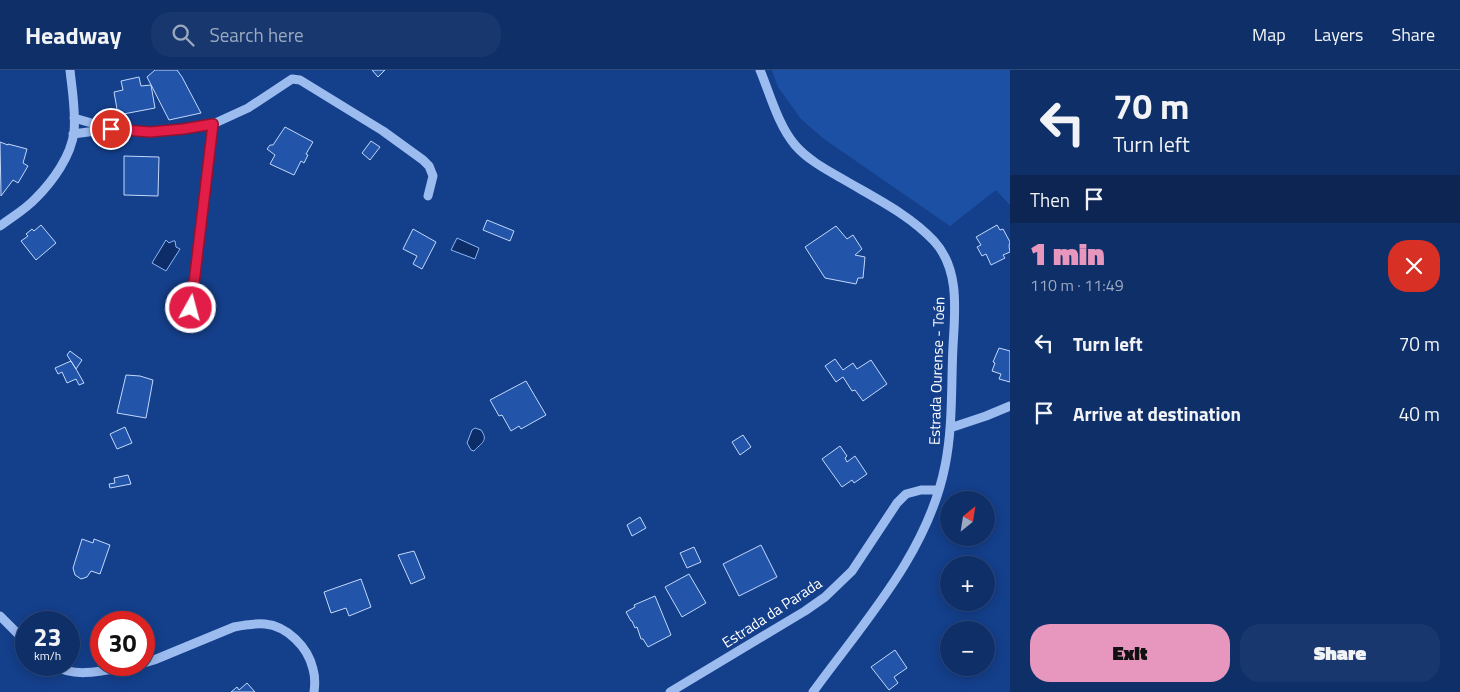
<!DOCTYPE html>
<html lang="en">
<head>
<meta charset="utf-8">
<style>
	body { margin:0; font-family:"Titillium Web",sans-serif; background:#18376e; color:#f1f3f6; height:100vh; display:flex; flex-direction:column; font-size:19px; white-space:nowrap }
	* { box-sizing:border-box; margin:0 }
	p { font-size:16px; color:#9ba9c0 }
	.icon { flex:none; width:28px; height:28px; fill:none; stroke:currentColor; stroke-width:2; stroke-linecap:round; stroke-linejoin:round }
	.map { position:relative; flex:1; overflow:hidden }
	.sheet { display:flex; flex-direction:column; background:#0f2f68; width:450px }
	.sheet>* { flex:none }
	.hud { background:#0f2f68; color:#f1f3f6; overflow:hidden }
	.needle { width:32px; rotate:30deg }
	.buttons { position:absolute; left:940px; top:421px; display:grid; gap:10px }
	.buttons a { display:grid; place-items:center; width:55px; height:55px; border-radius:50%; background:#0f2f68; box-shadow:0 2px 12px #0003,0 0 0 1px #2f4a7c; font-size:25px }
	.speed { position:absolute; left:15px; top:541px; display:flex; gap:10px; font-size:25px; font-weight:700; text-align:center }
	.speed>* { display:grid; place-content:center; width:65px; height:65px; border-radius:50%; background:#0f2f68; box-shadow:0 2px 12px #0003,0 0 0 1px #2f4a7c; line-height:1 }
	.speed small { font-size:12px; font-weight:400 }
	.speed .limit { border:8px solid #d22; background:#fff; color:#111 }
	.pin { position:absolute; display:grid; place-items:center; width:42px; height:42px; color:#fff; margin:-21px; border:2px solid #fff; border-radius:50%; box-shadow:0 1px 5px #0007 }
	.me { position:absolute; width:55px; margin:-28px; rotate:7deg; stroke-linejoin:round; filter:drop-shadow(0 0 4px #0008) }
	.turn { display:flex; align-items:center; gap:18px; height:105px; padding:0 20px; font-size:22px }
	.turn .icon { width:65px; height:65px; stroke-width:2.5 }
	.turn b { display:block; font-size:35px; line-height:42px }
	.then { display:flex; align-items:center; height:48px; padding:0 20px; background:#0003; gap:10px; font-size:19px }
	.round { display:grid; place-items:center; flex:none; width:52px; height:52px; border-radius:20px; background:#18376e }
	.head { display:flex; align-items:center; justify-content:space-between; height:85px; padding:0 20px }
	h1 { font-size:30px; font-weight:800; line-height:38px; color:#e797bd }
	.cta { display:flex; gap:10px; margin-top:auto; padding:10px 20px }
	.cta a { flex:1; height:58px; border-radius:20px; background:#e797bd; color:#111; font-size:20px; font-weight:800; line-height:58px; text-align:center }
	.cta a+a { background:#18376e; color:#f1f3f6 }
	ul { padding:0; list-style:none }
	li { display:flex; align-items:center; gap:15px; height:70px; padding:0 20px }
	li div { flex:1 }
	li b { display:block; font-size:19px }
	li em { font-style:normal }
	header { display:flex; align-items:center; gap:30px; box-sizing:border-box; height:70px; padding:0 25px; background:#0f2f68; border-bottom:1px solid #2f4a7c }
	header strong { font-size:24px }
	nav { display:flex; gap:28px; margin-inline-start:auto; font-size:18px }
	.search { width:350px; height:45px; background:#18376e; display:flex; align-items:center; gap:12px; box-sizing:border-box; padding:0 18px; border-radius:20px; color:#9ba9c0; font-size:19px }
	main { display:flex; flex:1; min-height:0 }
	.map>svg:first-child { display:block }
</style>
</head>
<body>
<header>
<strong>Headway</strong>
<div class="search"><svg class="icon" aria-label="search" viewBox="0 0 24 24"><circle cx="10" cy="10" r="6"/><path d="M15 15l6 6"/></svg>Search here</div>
<nav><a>Map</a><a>Layers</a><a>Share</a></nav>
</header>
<main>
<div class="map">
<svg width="1010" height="622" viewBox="0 0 1010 622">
	<rect width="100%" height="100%" fill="#143f8b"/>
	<path fill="#1c50a5" d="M 772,0 L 1010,0 L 1010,135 L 996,120 L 950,156 L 824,69 L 801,49 L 778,17 Z"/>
	<path fill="#0c2d68" stroke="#8eb6f3" d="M 457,168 L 479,178 L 475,189 L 451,180 Z
		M 166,170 L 169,173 L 173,171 L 175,171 L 176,177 L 180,179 L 166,201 L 152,193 Z
		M 475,358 L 481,360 C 489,371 481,373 474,381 L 471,380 L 467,373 L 472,360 Z"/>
	<path fill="#25a" stroke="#c3d8fb" d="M 155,0 L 177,0 L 182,7 L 201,43 L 169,50 L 147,7 Z
		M 372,0 L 385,0 L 378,7 Z
		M 139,7 L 141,16 L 151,15 L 155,38 L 118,45 L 114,22 L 123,20 L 121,11 Z
		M 285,57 L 313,72 L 306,84 L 308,85 L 304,93 L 301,91 L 294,105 L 270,94 L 275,85 L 267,79 L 270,75 L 273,75 Z
		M 371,71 L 380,77 L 370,90 L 362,83 Z
		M 0,72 L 8,75 L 8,74 L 27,79 L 23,93 L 28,96 L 18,113 L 13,110 L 1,126 Z
		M 124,86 L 159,87 L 158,126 L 124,125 Z
		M 487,150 L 514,161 L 510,171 L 483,160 Z
		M 41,155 L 56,173 L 36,190 L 21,171 L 28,166 L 26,164 L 32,159 L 34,161 Z
		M 997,155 L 1000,160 L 1003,159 L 1010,172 L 1009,176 L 1010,182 L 1003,185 L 1005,188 L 991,195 L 986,184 L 982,186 L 977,177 L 981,175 L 976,167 Z
		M 836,156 L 847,169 L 853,165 L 862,179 L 855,185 L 865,187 L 863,208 L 858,208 L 856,214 L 825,208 L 805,177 Z
		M 413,159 L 436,172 L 422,199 L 413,194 L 417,186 L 403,179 Z
		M 999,278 L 1010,281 L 1010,312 L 999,309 L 1001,304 L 992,301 L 995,293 L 993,292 Z
		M 70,281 L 82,290 L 76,299 L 67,285 Z
		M 835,289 L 843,300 L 853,293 L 857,299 L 871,290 L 887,314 L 863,331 L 855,320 L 852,321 L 843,307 L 836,312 L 825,296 Z
		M 71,291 L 76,299 L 84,313 L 79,315 L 76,309 L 67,313 L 62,302 L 58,304 L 55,298 Z
		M 126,305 L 140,306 L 153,310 L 146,348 L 117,343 Z
		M 526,311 L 546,345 L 521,359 L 519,356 L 511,361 L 502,345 L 499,346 L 490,330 Z
		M 125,357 L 132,373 L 117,379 L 110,364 Z
		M 743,365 L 751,377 L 740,385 L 732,372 Z
		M 840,376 L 847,386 L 845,388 L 847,392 L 855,386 L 867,404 L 854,413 L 852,410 L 842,417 L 822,389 Z
		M 128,405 L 131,414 L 110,418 L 109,414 L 115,413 L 114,408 Z
		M 640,447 L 646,458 L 632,466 L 627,455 Z
		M 82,469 L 93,473 L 94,469 L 110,475 L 100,504 L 91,501 L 87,507 L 81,509 L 75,505 L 73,498 Z
		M 761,475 L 777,507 L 739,526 L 723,494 Z
		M 694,477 L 701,492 L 687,498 L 680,483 Z
		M 414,481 L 425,508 L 411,514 L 398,485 Z
		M 689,504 L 706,533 L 682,547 L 665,517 Z
		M 361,509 L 371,537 L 349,546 L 346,538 L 331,543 L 324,522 Z
		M 655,526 L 671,565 L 648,577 L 643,569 L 641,569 L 637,557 L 635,558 L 632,551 L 631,551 L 626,542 L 635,537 L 634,535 Z
		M 895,580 L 907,598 L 894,607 L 898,613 L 889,620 L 871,597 Z
		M 247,613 L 255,622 L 231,622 L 237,617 L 239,620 Z"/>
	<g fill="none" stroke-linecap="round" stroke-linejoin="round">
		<path stroke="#9cbcf0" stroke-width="9" d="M 760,0 C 770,24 778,55 795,75 C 807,89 825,99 841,108 C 873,127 909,144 934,171 C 960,199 955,241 953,276 C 951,316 953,357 945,396 C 928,483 863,553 813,622
			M 74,48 L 109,58
			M 73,64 L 111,59 L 151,62 L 183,59 L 213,54 L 248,38 L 292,9 L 300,10 L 383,61 L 423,90 L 429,96 L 433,106 L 428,126
			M 0,156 C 12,147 26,139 36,128 C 53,111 71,86 74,62 C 76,41 72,20 70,0
			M 191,238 L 213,54
			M 950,358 L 986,346 L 1010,336
			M 0,546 L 26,572
			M 144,593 L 154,590 L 234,557 C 244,555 254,553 265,554 C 287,556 308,577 313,599 C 315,606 315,615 314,622
			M 53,595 C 77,610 109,599 134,595
			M 670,622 L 805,541 L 825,527 L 852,501 L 897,433 L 906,424 L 921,420 L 939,420"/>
	</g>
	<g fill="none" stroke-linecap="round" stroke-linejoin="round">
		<defs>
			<path id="route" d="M 111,59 L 150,62 L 183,59 L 213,54 L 191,238"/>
		</defs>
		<use href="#route" stroke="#92132f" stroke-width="12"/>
		<use href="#route" stroke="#e11d48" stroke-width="9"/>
	</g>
	<g text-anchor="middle" stroke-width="5" stroke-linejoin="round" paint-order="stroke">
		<g font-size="15" fill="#fff" stroke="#143f8b">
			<text transform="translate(937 301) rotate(-88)" y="5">Estrada Ourense - Toén</text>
			<text transform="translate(772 543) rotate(-33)" y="5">Estrada da Parada</text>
		</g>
	</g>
</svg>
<div class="buttons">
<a><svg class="needle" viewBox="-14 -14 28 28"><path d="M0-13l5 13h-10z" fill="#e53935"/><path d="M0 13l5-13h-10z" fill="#9ba9c0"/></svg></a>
<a>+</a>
<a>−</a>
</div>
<div class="speed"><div>23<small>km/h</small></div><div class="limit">30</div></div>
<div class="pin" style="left:111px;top:59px;background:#d93025"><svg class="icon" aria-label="arrive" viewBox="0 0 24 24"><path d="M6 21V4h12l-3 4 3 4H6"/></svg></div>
<svg class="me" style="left:191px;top:238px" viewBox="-20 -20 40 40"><circle r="17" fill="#e11d48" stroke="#fff" stroke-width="3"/><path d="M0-11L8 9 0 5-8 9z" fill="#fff"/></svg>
</div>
<section class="sheet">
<div class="hud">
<div class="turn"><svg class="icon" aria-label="left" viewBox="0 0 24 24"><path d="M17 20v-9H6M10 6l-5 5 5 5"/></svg><div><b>70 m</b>Turn left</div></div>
<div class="then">Then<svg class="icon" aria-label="arrive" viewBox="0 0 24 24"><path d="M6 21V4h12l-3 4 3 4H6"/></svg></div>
</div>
<div class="head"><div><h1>1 min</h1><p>110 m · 11:49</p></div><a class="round" style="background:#d93025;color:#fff"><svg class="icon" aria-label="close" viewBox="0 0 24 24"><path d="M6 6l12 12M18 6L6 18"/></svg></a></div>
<ul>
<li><svg class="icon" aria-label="left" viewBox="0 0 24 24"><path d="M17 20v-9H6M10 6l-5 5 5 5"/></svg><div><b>Turn left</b></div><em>70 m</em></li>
<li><svg class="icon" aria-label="arrive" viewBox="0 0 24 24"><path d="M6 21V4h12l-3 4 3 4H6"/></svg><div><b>Arrive at destination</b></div><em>40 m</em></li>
</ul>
<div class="cta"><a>Exit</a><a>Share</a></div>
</section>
</main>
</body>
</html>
